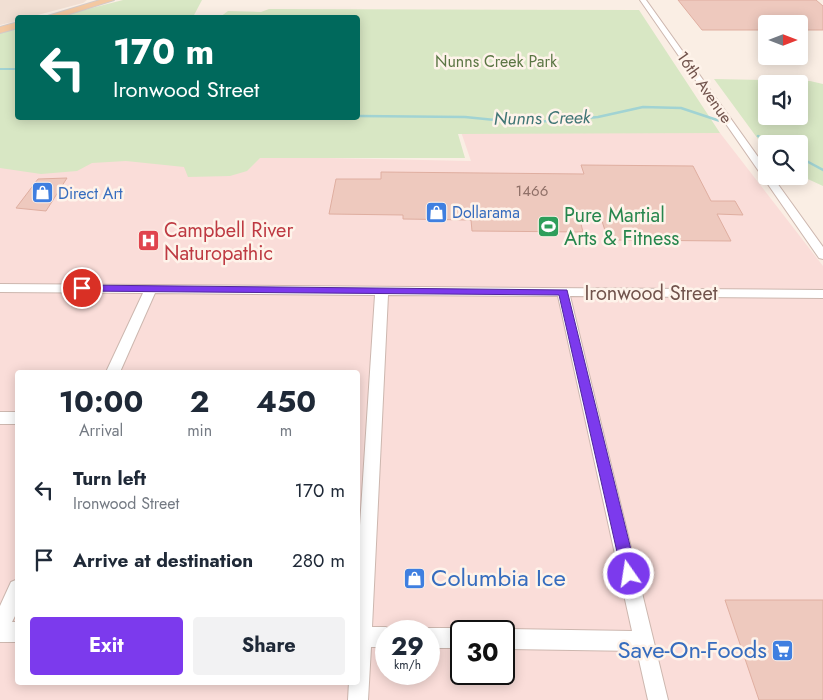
<!DOCTYPE html>
<html lang="en">
<head>
<meta charset="utf-8">
<style>
	body { margin:0; font-family:Jost,sans-serif; background:#f2f2f3; color:#1f2937; height:100vh; display:flex; flex-direction:column; font-size:19px; white-space:nowrap }
	* { box-sizing:border-box; margin:0 }
	p { font-size:16px; color:#747a83 }
	.icon { flex:none; width:28px; height:28px; fill:none; stroke:currentColor; stroke-width:2; stroke-linecap:round; stroke-linejoin:round }
	.map { position:relative; flex:1; overflow:hidden }
	.drawer { position:absolute; left:15px; top:370px; width:345px; height:315px; display:flex; flex-direction:column; background:#fff; border-radius:5px; box-shadow:0 2px 12px #0003 }
	.drawer>* { flex:none }
	.hud { position:absolute; left:15px; top:15px; width:345px; height:105px; border-radius:5px; box-shadow:0 2px 12px #0003; background:#00695c; color:#fff; overflow:hidden }
	.needle { width:32px; rotate:90deg }
	.controls { position:absolute; left:758px; top:15px; display:grid; gap:10px }
	.controls a { display:grid; place-items:center; width:50px; height:50px; border-radius:5px; background:#fff; box-shadow:0 2px 12px #0003; font-size:25px }
	.speed { position:absolute; left:375px; top:620px; display:flex; gap:10px; font-size:25px; font-weight:700; text-align:center }
	.speed>* { display:grid; place-content:center; width:65px; height:65px; border-radius:50%; background:#fff; box-shadow:0 2px 12px #0003; line-height:1 }
	.speed small { font-size:12px; font-weight:400 }
	.speed .limit { border:2px solid #111; border-radius:8px; background:#fff; color:#111 }
	.pin { position:absolute; display:grid; place-items:center; width:42px; height:42px; color:#fff; margin:-21px; border:2px solid #fff; border-radius:50%; box-shadow:0 1px 5px #0007 }
	.me { position:absolute; width:55px; margin:-28px; rotate:347deg; stroke-linejoin:round; filter:drop-shadow(0 0 4px #0008) }
	.turn { display:flex; align-items:center; gap:18px; height:105px; padding:0 15px; font-size:22px }
	.turn .icon { width:65px; height:65px; stroke-width:2.5 }
	.turn b { display:block; font-size:35px; line-height:42px }
	.eta { display:flex; justify-content:space-evenly; align-items:center; height:85px; text-align:center }
	.eta b { font-size:30px; font-weight:700; line-height:35px }
	.button { display:flex; gap:10px; margin-top:auto; padding:10px 15px }
	.button a { flex:1; height:58px; border-radius:5px; background:#7c3aed; color:#fff; font-size:20px; font-weight:700; line-height:58px; text-align:center }
	.button a+a { background:#f2f2f3; color:#1f2937 }
	ul { padding:0; list-style:none }
	li { display:flex; align-items:center; gap:15px; height:70px; padding:0 15px }
	li div { flex:1 }
	li b { display:block; font-size:19px }
	li em { font-style:normal }
	.map>svg:first-child { display:block }
</style>
</head>
<body>
<div class="map">
<svg width="823" height="700" viewBox="0 0 823 700">
	<rect width="100%" height="100%" fill="#faeee4"/>
	<path fill="#f1dfd3" d="M 0,0 L 87,0 L 83,3 L 30,17 L 18,18 L 17,21 L 0,25 Z"/>
	<path fill="#faddd9" fill-rule="evenodd" d="M 459,126 L 720,133 L 823,266 L 823,700 L 0,700 L 0,151 L 471,161 ZM 18,372 L 358,372 L 358,682 L 18,682 ZM 386,631 L 429,631 L 429,674 L 386,674 ZM 461,631 L 504,631 L 504,674 L 461,674 Z"/>
	<path fill="#d8e7c4" fill-rule="evenodd" d="M 123,0 L 202,0 L 193,17 L 53,18 Z
		M 269,9 L 639,10 L 720,133 L 458,134 L 465,158 L 260,158 L 247,171 L 230,176 L 188,177 L 184,167 L 126,161 L 92,163 L 77,171 L 41,174 L 0,168 L 0,33 L 17,27 L 18,118 L 358,118 L 358,18 L 220,17 L 228,11 L 261,12 Z
		M 714,79 L 810,81 L 823,84 L 823,186 L 799,175 L 799,144 L 766,144 L 766,150 ZM 766,84 L 799,84 L 799,116 L 766,116 Z"/>
	<g fill="none" stroke-linecap="round" stroke-linejoin="round">
		<path stroke="#a1d3d3" stroke-width="2" d="M 0,69 L 18,69"/>
		<path stroke="#a1d3d3" stroke-width="2.5" d="M 358,116 L 465,117 L 515,122 L 556,121 L 598,117 L 643,107 L 681,108 L 723,122
			M 758,136 L 773,144
			M 799,157 L 823,170"/>
	</g>
	<path fill="#eec9be" stroke="#dfaea0" d="M 678,0 L 816,0 L 823,6 L 823,30 L 799,30 L 799,24 L 766,24 L 766,30 L 702,30 Z
		M 581,165 L 693,166 L 711,201 L 735,201 L 743,215 L 717,214 L 731,241 L 608,240 L 602,221 L 580,220 L 583,232 L 472,231 L 471,220 L 403,219 L 403,215 L 329,214 L 336,179 L 381,179 L 381,172 L 584,174 Z
		M 67,178 L 46,211 L 16,208 L 38,179 Z
		M 725,600 L 823,600 L 823,700 L 759,700 Z"/>
	<g fill="none" stroke-linecap="round" stroke-linejoin="round">
		<defs>
			<path id="minor" d="M 640,0 L 646,0 L 766,168 L 766,176 L 772,176 L 823,247 L 823,259 L 819,258 Z
				M 0,284 L 823,290 L 823,298 L 570,296 L 668,700 L 648,700 L 637,651 L 504,649 L 504,631 L 499,631 L 504,629 L 632,631 L 558,296 L 388,295 L 372,627 L 386,627 L 393,631 L 386,631 L 386,647 L 371,647 L 368,700 L 348,700 L 349,682 L 358,682 L 358,556 L 375,295 L 155,293 L 120,372 L 106,372 L 143,293 L 0,292 Z
				M 0,412 L 18,412 L 18,424 L 0,424 Z
				M 18,579 L 18,610 L 12,622 L 18,622 L 18,642 L 0,642 L 0,606 L 11,582 Z
				M 429,628 L 461,628 L 468,631 L 461,631 L 461,648 L 429,648 L 429,631 L 422,631 Z"/>
			<path id="major" d="M 100,0 L 114,0 L 57,18 L 41,18 Z
				M 18,22 L 18,28 L 0,33 L 0,27 Z"/>
		</defs>
		<use href="#minor" stroke="#cdb7af" stroke-width="2"/>
		<use href="#major" stroke="#d4cbc9" stroke-width="2"/>
		<use href="#minor" fill="#fff" fill-rule="evenodd"/>
		<use href="#major" fill="#f4c8a1" fill-rule="evenodd"/>
	</g>
	<path fill="#7c3aed" stroke="#51269a" d="M 82,285 L 567,290 L 637,574 L 635,579 L 629,581 L 624,579 L 622,574 L 559,295 L 78,291 L 77,288 Z"/>
	<defs>
		<symbol id="shop-square" viewBox="-11 -11 22 22"><rect x="-9" y="-9" width="18" height="18" rx="4" fill="#3f7fe0" stroke="#fef3ea"/><path d="M-5-2.5h2.3a2.7 3.5 0 0 1 5.4 0H5L5.5 6h-11ZM-1.5-2.5h3a1.5 2.3 0 0 0-3 0Z" fill="#fff"/></symbol>
		<symbol id="stadium-square" viewBox="-11 -11 22 22"><rect x="-9" y="-9" width="18" height="18" rx="4" fill="#2e9e5b" stroke="#fef3ea"/><path d="M0-5a6.5 5 0 1 0 0 10a6.5 5 0 1 0 0-10ZM-3.5-1.8h7v3.6h-7Z" fill="#fff"/></symbol>
		<symbol id="hospital-square" viewBox="-11 -11 22 22"><rect x="-9" y="-9" width="18" height="18" rx="4" fill="#e0444e" stroke="#fef3ea"/><path d="M-5-5h3v3.5h4V-5h3V5h-3V1.5h-4V5h-3Z" fill="#fff"/></symbol>
		<symbol id="supermarket-square" viewBox="-11 -11 22 22"><rect x="-9" y="-9" width="18" height="18" rx="4" fill="#3f7fe0" stroke="#fef3ea"/><path d="M-6-5.5h2.5l.6 2H6L4.5 2H-2.5L-4.4-4H-6ZM-1.5 3.2a1.3 1.3 0 1 0 .1 0ZM3 3.2a1.3 1.3 0 1 0 .1 0Z" fill="#fff"/></symbol>
	</defs>
	<g fill-rule="evenodd">
		<use href="#shop-square" x="30" y="180" width="25" height="25"/>
		<use href="#shop-square" x="424" y="200" width="25" height="25"/>
		<use href="#stadium-square" x="536" y="214" width="25" height="25"/>
		<use href="#hospital-square" x="136" y="228" width="25" height="25"/>
		<use href="#shop-square" x="402" y="566" width="25" height="25"/>
		<use href="#supermarket-square" x="770" y="638" width="25" height="25"/>
	</g>
	<g text-anchor="middle" stroke-width="5" stroke-linejoin="round" paint-order="stroke">
		<g font-size="15" fill="#907068">
			<text x="532" y="196">1466</text>
		</g>
		<g font-size="16" fill="#5b7644" stroke="#fef3ea">
			<text x="496" y="67">Nunns Creek Park</text>
		</g>
		<g font-size="16" fill="#71534c" stroke="#fef3ea">
			<text transform="translate(705 87) rotate(55)" y="6">16th Avenue</text>
		</g>
		<g font-size="16" fill="#366cbe" stroke="#fef3ea" text-anchor="start">
			<text x="58" y="199">Direct Art</text>
			<text x="452" y="218">Dollarama</text>
		</g>
		<g font-size="18" font-style="italic" fill="#417676" stroke="#fef3ea">
			<text transform="translate(542 118) rotate(-1)" y="6">Nunns Creek</text>
		</g>
		<g font-size="20" fill="#27864d" stroke="#fef3ea" text-anchor="start">
			<text x="564" y="222">Pure Martial<tspan x="564" dy="23">Arts &amp; Fitness</tspan></text>
		</g>
		<g font-size="20" fill="#be3a42" stroke="#fef3ea" text-anchor="start">
			<text x="164" y="237">Campbell River<tspan x="164" dy="23">Naturopathic</tspan></text>
		</g>
		<g font-size="20" fill="#71534c" stroke="#fef3ea">
			<text x="651" y="300">Ironwood Street</text>
		</g>
		<g font-size="24" fill="#366cbe" stroke="#fef3ea" text-anchor="start">
			<text x="431" y="586">Columbia Ice</text>
			<text x="767" y="658" text-anchor="end">Save-On-Foods</text>
		</g>
	</g>
</svg>
<div class="controls">
<a><svg class="needle" viewBox="-14 -14 28 28"><path d="M0-13l5 13h-10z" fill="#e53935"/><path d="M0 13l5-13h-10z" fill="#747a83"/></svg></a>
<a><svg class="icon" aria-label="sound" viewBox="0 0 24 24"><path d="M4 9h4l5-4v14l-5-4H4zM17 9q2 3 0 6"/></svg></a>
<a><svg class="icon" aria-label="search" viewBox="0 0 24 24"><circle cx="10" cy="10" r="6"/><path d="M15 15l6 6"/></svg></a>
</div>
<div class="speed"><div>29<small>km/h</small></div><div class="limit">30</div></div>
<div class="pin" style="left:82px;top:288px;background:#d93025"><svg class="icon" aria-label="arrive" viewBox="0 0 24 24"><path d="M6 21V4h12l-3 4 3 4H6"/></svg></div>
<svg class="me" style="left:629px;top:574px" viewBox="-20 -20 40 40"><circle r="17" fill="#7c3aed" stroke="#fff" stroke-width="3"/><path d="M0-11L8 9 0 5-8 9z" fill="#fff"/></svg>
<div class="hud">
<div class="turn"><svg class="icon" aria-label="left" viewBox="0 0 24 24"><path d="M17 20v-9H6M10 6l-5 5 5 5"/></svg><div><b>170 m</b>Ironwood Street</div></div>
</div>
<section class="drawer">
<div class="eta">
<div><b>10:00</b><p>Arrival</p></div>
<div><b>2</b><p>min</p></div>
<div><b>450</b><p>m</p></div>
</div>
<ul>
<li><svg class="icon" aria-label="left" viewBox="0 0 24 24"><path d="M17 20v-9H6M10 6l-5 5 5 5"/></svg><div><b>Turn left</b><p>Ironwood Street</p></div><em>170 m</em></li>
<li><svg class="icon" aria-label="arrive" viewBox="0 0 24 24"><path d="M6 21V4h12l-3 4 3 4H6"/></svg><div><b>Arrive at destination</b></div><em>280 m</em></li>
</ul>
<div class="button"><a>Exit</a><a>Share</a></div>
</section>
</div>
</body>
</html>
